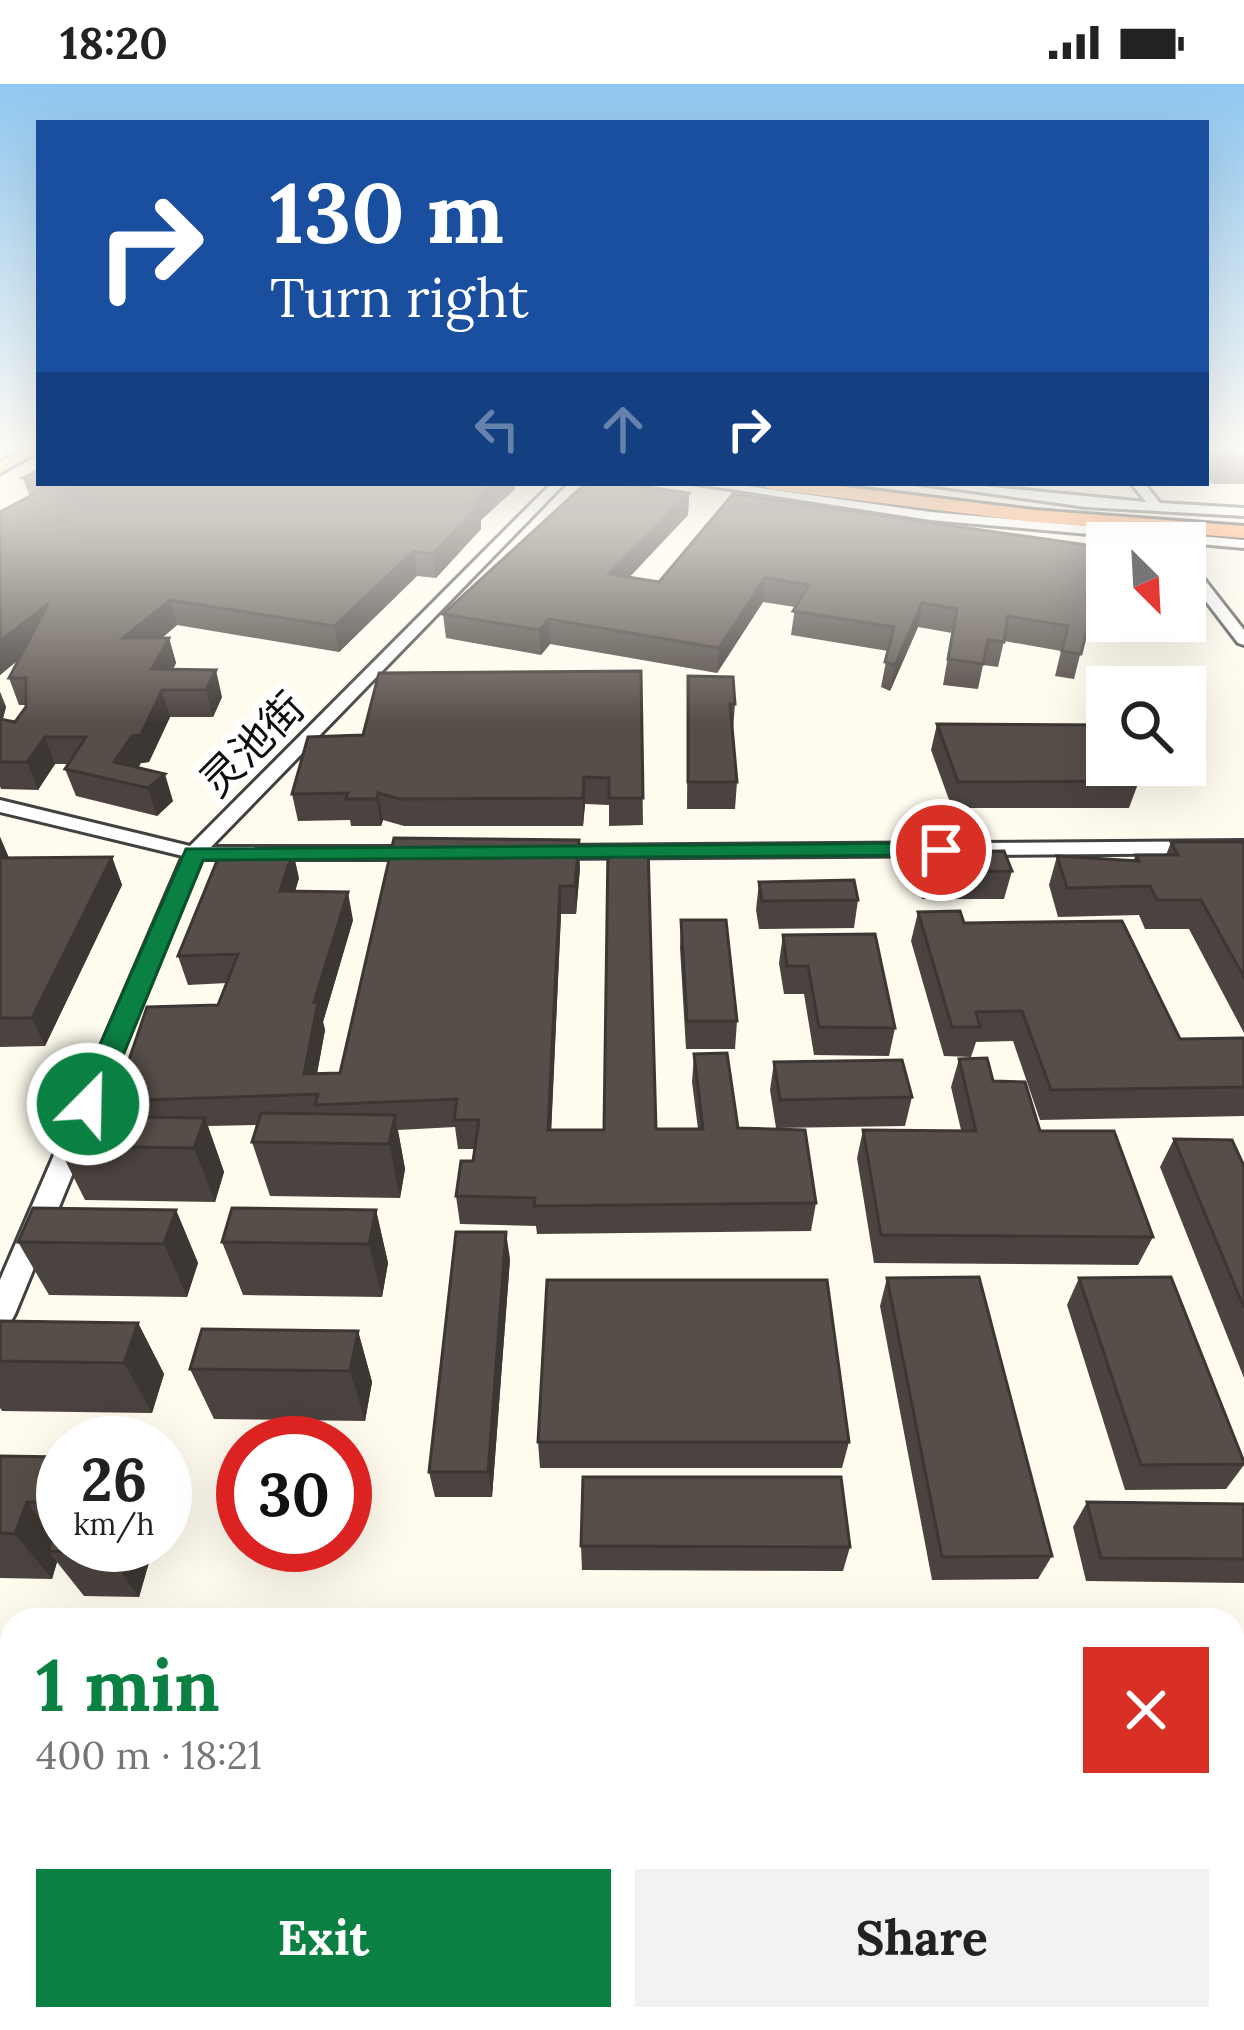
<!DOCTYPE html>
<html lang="en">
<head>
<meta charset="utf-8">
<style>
	body { margin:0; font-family:Lora,"Noto Sans SC",serif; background:#f2f2f2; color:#222; height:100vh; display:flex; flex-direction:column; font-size:45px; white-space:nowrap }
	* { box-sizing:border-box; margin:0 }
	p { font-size:39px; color:#767676 }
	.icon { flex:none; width:66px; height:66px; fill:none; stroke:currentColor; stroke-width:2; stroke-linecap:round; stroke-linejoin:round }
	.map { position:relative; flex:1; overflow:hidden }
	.panel { position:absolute; left:0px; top:1524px; width:1245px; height:423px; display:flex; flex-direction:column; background:#fff; border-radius:36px 36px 0 0; box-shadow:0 12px 48px #0002 }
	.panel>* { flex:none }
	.guide { position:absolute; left:36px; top:36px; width:1173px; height:366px; border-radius:0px; box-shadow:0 12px 48px #0002; background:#1a4fa0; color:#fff; overflow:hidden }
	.needle { width:78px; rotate:156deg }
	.controls { position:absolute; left:1086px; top:438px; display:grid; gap:24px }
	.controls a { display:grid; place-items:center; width:120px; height:120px; border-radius:0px; background:#fff; box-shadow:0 12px 48px #0002; font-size:60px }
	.speed { position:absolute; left:36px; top:1332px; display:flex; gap:24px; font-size:60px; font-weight:700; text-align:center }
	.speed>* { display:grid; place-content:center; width:156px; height:156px; border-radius:50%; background:#fff; box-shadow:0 12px 48px #0002; line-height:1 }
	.speed small { font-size:30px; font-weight:400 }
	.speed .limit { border:18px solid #d22; background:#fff; color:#111 }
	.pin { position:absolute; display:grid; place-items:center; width:102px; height:102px; color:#fff; margin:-51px; border:6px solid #fff; border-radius:50%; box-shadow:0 3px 12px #0007 }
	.me { position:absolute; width:132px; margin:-66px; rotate:23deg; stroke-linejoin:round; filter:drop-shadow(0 0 9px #0008) }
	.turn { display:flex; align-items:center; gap:42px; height:252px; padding:0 36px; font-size:54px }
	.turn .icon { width:156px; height:156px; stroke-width:2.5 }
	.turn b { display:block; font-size:84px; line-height:102px }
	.lanes { display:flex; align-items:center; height:114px; padding:0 36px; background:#0003; justify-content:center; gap:60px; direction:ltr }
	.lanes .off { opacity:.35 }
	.round { display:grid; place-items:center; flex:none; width:126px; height:126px; border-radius:0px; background:#f2f2f2 }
	.headline { display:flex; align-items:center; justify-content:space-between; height:204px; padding:0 36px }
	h1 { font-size:72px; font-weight:700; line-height:90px; color:#0b8043 }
	.action { display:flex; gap:24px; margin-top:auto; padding:24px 36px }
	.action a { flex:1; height:138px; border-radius:0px; background:#0b8043; color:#fff; font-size:48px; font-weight:700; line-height:138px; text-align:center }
	.action a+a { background:#f2f2f2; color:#222 }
	.status { display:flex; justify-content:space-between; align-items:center; height:84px; padding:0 60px; background:#fff; direction:ltr }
	.status svg { height:33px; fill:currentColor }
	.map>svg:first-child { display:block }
</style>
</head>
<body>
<div class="status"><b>18:20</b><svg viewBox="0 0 49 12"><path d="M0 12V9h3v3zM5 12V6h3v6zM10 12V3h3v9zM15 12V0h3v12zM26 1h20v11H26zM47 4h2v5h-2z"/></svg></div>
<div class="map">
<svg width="1244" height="1946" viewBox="0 0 1244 1946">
	<rect width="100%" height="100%" fill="#fffbee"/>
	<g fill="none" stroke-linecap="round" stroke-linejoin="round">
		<defs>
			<path id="minor" d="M 552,399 L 565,399 L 211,763 L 420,763 L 430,769 L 420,775 L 202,775 L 15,1230 L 10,1239 L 0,1242 L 0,1196 L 183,772 L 0,728 L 0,716 L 190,762 Z
				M 691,399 L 724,399 L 931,428 L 1244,456 L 1244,464 L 931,436 Z
				M 914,399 L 952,399 L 1146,418 L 1131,399 L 1144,399 L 1160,419 L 1244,424 L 1244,432 L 1086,423 Z
				M 1185,476 L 1190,477 L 1244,546 L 1244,561 L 1238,559 L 1185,490 Z
				M 1244,757 L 1244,769 L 550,774 L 540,768 L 550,762 Z
				M 0,1736 L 12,1736 L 12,1776 L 0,1776 Z
				M 1233,1741 L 1244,1741 L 1244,1781 L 1233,1781 Z"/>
			<path id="major" d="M 19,368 L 38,368 L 0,389 L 0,378 Z"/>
			<path id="highway" d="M 759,399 L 815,399 L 1034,426 L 1244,442 L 1244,454 L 1034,438 L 769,405 Z"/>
		</defs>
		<use href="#minor" stroke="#414141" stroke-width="6"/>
		<use href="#major" stroke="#1f1f1f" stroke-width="6"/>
		<use href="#highway" stroke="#1f1f1f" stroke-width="6"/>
		<use href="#minor" fill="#fff" fill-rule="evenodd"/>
		<use href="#major" fill="#ffcf5e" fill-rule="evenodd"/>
		<use href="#highway" fill="#ff944c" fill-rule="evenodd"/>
	</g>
	<path fill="#4b433f" d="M 1206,368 L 1244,368 L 1244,400 L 1212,400 L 1206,394 Z
		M 39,386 L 39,399 L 514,399 L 515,405 L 481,436 L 481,445 L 436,494 L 417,492 L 339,568 L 177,541 L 162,554 L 169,554 L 176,579 L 173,585 L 222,613 L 213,633 L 170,633 L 149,678 L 141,679 L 138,684 L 173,717 L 157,732 L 76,712 L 65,685 L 68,680 L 55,680 L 38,706 L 1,705 L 0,702 L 0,608 L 6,623 L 3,635 L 15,638 L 26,623 L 26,621 L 19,621 L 9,594 L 18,576 L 0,591 L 0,428 L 30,413 L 23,394 Z
		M 689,409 L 688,431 L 629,493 L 659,498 L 1107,463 L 1074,595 L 1055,592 L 1061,567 L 1004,557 L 998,583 L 983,581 L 978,605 L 943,601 L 952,549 L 918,543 L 890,607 L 881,603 L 888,567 L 791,551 L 795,523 L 763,518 L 717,589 L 550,560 L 541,571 L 446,554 L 443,530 Z
		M 641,587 L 643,741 L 609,742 L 609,721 L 585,720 L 583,742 L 404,742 L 383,736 L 381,742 L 351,742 L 350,736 L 298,737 L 292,710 L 363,651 Z
		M 688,592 L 735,620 L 733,646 L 737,698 L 735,725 L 687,725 Z
		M 937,640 L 1139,697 L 1129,724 L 952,724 L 931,666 Z
		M 0,753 L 9,774 L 112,773 L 122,801 L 45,962 L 0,963 Z
		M 1171,758 L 1244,758 L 1244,949 L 1189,845 L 1145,845 L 1139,831 L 1058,833 L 1049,801 L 1057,772 L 1133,777 L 1136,771 L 1166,771 Z
		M 922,768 L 1012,787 L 1004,815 L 922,815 L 916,795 Z
		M 580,784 L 576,830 L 561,830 L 551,1046 L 698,1045 L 692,998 L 694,970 L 738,1044 L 816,1119 L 811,1147 L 537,1150 L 536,1142 L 460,1140 L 456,1112 L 473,1077 L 475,1065 L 458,1065 L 455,1043 L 398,1046 L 405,1085 L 400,1114 L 270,1112 L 252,1058 L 258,1041 L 208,1042 L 224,1088 L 215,1118 L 85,1116 L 58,1062 L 122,1033 L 115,1017 L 218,921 L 227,899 L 188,901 L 178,872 L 299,794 L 295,807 L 353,836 L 323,938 L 325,946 L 317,990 L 340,989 Z
		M 759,798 L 858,816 L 854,844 L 759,845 L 756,826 Z
		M 918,828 L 964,839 L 1180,955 L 1244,954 L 1244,1032 L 1040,1036 L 1013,957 L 976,958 L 971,973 L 944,972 L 911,857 Z
		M 681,836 L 737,937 L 735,965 L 686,965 L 680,864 Z
		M 783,851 L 895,944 L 889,972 L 814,971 L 804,910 L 784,910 L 779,879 Z
		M 959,975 L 993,997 L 1040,1047 L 1153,1153 L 1138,1181 L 874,1179 L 857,1074 L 863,1046 L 961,1046 L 951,1003 Z
		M 774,978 L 912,1013 L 905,1042 L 776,1044 L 770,1006 Z
		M 1174,1055 L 1244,1082 L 1244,1294 L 1160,1083 Z
		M 176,1126 L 198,1179 L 187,1213 L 49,1211 L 18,1158 Z
		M 376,1126 L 388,1179 L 382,1213 L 243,1211 L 222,1158 Z
		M 510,1175 L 492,1413 L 435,1413 L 429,1388 Z
		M 887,1194 L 1052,1472 L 1038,1495 L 932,1496 L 880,1222 Z
		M 1079,1194 L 1244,1378 L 1244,1381 L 1226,1405 L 1125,1406 L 1067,1221 Z
		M 0,1237 L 138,1239 L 164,1290 L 152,1329 L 2,1327 L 0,1324 Z
		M 358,1247 L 372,1298 L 365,1337 L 214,1335 L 190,1285 Z
		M 538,1358 L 849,1358 L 842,1384 L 540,1384 Z
		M 0,1372 L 63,1373 L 63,1461 L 154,1461 L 139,1513 L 84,1512 L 57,1478 L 52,1495 L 0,1494 Z
		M 1087,1418 L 1244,1420 L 1244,1499 L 1086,1497 L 1073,1443 Z
		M 581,1462 L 850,1463 L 843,1487 L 582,1486 Z"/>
	<path fill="#3d3733" d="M 494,399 L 514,399 L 515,405 L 481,436 L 481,445 L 436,494 L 433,470 L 471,420 Z
		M 689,409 L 688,431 L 610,514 L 609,490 Z
		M 414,467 L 417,492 L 339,568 L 334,542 Z
		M 765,494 L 763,518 L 717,589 L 719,564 Z
		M 170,516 L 177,541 L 131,580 L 123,554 Z
		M 922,519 L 918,543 L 890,607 L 895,581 Z
		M 48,520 L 56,545 L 0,591 L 0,557 Z
		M 549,535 L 550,560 L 541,571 L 539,546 Z
		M 169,554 L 176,579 L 162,607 L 170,633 L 149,678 L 141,679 L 128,699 L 114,678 L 152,585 Z
		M 216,586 L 222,613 L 213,633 L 206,606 Z
		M 0,608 L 6,623 L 0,644 Z
		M 45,653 L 55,680 L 38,706 L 27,678 Z
		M 165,690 L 173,717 L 157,732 L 148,704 Z
		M 584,693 L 585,720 L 583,742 L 583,714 Z
		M 378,709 L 383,736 L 381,742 L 377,715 Z
		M 0,753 L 12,781 L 0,790 Z
		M 579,756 L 580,784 L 576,830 L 575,802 Z
		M 293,767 L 299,794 L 287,835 L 280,807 Z
		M 112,773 L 122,801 L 45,962 L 32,934 Z
		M 560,802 L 561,830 L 550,1074 L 548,1046 Z
		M 348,808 L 353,836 L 323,938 L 325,946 L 313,1010 L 304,990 L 314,918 Z
		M 395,1031 L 405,1085 L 400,1114 L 389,1060 Z
		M 205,1034 L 224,1088 L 215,1118 L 194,1064 Z
		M 176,1126 L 198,1179 L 187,1213 L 164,1160 Z
		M 376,1126 L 388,1179 L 382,1213 L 369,1160 Z
		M 506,1148 L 510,1175 L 492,1413 L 488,1388 Z
		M 138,1239 L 164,1290 L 152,1329 L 124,1279 Z
		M 358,1247 L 372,1298 L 365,1337 L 350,1287 Z
		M 27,1418 L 62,1465 L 48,1467 L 57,1478 L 52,1495 L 15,1450 Z
		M 110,1461 L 154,1461 L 139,1513 L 107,1468 Z
		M 503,1935 L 509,1935 L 508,1946 L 503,1946 Z"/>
	<path fill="#574e49" stroke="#3d3733" stroke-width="3" d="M 1218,368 L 1244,368 L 1244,372 L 1222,372 Z
		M 39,386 L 39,396 L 23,394 Z
		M 55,399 L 494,399 L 471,420 L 479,421 L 433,470 L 414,467 L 334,542 L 170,516 L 123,554 L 169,554 L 152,585 L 216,586 L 206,606 L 162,606 L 141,651 L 132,652 L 114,678 L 165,690 L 148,704 L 65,685 L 86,653 L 45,653 L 27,678 L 0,678 L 0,635 L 15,638 L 26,623 L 26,594 L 9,594 L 48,520 L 0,557 L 0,428 Z
		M 586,399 L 619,399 L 689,409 L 609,490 L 659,498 L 733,410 L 1107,464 L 1081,570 L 1062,567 L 1068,542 L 1008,532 L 1004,558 L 988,556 L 983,580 L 948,575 L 957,525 L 922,519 L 895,581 L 885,578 L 894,543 L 793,527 L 809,501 L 765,494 L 719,564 L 549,535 L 539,546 L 443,530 Z
		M 641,587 L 643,714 L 609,714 L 609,694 L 584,693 L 583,714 L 400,715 L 378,709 L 377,715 L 346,715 L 348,709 L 292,710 L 308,653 L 363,651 L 379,589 Z
		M 688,592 L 733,593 L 735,620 L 730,620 L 737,698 L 688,698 Z
		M 937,640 L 1107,641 L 1107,681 L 1130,681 L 1139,697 L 958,698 Z
		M 394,754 L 579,756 L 575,802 L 560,802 L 548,1046 L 604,1046 L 608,763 L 648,763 L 656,1045 L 703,1045 L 694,970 L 727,969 L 738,1044 L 805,1046 L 816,1119 L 534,1122 L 535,1114 L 456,1112 L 461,1077 L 473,1077 L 479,1036 L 454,1036 L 457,1015 L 315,1021 L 318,1010 L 115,1017 L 147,923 L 218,921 L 238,870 L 178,872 L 221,767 L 293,767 L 280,807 L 348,808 L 314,918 L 318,918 L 304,990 L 340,989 Z
		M 1171,758 L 1244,758 L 1244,893 L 1201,816 L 1157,816 L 1150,802 L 1067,804 L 1057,772 L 1139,777 L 1136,771 L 1178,771 Z
		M 1004,767 L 1012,787 L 928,788 L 922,768 Z
		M 112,773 L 32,934 L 0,934 L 0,774 Z
		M 854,796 L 858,816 L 762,817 L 759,798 Z
		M 960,827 L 964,839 L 1122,837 L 1180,955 L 1244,954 L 1244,1003 L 1051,1006 L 1022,927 L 976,928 L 980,943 L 952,943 L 918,828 Z
		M 681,836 L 726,836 L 737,937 L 687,937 Z
		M 875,850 L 895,944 L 819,943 L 808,882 L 787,882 L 783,851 Z
		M 987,974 L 993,997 L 1025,998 L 1040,1047 L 1114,1047 L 1153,1153 L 881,1151 L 863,1046 L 976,1047 L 959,975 Z
		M 902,976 L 912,1013 L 780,1016 L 774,978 Z
		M 261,1029 L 395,1031 L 389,1060 L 252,1058 Z
		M 71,1032 L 205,1034 L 194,1064 L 58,1062 Z
		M 1174,1055 L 1232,1056 L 1244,1082 L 1244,1224 Z
		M 33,1124 L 176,1126 L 164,1160 L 18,1158 Z
		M 232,1124 L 376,1126 L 369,1160 L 222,1158 Z
		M 456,1148 L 506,1148 L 488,1388 L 429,1388 Z
		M 979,1193 L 1052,1472 L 942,1473 L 887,1194 Z
		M 1171,1193 L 1244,1378 L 1244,1380 L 1141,1381 L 1079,1194 Z
		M 547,1196 L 827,1196 L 849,1358 L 538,1358 Z
		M 0,1237 L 138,1239 L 124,1279 L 0,1277 Z
		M 202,1245 L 358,1247 L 350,1287 L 190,1285 Z
		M 0,1372 L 63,1373 L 63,1419 L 27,1418 L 15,1450 L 0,1449 Z
		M 583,1393 L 841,1393 L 850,1463 L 581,1462 Z
		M 1087,1418 L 1244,1420 L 1244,1475 L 1101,1474 Z
		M 63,1426 L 63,1461 L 110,1461 L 107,1468 L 48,1467 Z
		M 0,1919 L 12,1920 L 12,1935 L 503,1935 L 503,1946 L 0,1946 Z"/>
	<linearGradient id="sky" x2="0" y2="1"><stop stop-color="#90c7f0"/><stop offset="0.57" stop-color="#fffdf7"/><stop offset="1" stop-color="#fffdf7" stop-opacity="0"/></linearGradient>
	<rect width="1244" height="640" fill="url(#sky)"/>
	<path fill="#0b8043" stroke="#07532c" stroke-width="3" d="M 941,759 L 949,761 L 949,771 L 203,776 L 103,1020 L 88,1031 L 74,1020 L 186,765 Z"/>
	<g text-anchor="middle" stroke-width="12" stroke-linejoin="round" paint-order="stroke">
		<g font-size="42" fill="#0e0e0e" stroke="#fff">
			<text transform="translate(252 660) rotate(-45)" y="15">灵池街</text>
		</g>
	</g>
</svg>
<div class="controls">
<a><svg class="needle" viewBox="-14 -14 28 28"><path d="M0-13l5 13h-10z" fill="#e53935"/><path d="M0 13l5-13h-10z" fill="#767676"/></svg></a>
<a><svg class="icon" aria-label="search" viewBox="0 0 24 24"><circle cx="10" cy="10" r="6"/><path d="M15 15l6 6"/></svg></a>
</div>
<div class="speed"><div>26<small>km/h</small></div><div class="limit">30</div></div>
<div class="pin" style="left:941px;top:766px;background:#d93025"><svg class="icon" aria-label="arrive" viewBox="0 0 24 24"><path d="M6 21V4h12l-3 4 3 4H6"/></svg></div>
<svg class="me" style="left:88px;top:1020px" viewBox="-20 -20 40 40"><circle r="17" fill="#0b8043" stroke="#fff" stroke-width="3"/><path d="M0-11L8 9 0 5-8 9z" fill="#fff"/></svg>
<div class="guide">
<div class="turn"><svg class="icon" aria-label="right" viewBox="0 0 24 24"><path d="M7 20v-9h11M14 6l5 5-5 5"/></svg><div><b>130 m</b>Turn right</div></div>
<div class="lanes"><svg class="icon off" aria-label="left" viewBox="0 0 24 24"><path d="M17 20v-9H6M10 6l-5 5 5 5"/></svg><svg class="icon off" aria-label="ahead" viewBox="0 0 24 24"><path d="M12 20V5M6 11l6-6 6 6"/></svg><svg class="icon" aria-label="right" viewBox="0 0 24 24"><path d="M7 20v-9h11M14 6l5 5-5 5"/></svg></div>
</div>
<section class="panel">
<div class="headline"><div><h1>1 min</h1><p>400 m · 18:21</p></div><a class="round" style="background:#d93025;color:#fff"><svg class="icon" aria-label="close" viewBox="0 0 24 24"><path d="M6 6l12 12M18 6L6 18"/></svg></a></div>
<div class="action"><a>Exit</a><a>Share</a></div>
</section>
</div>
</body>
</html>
